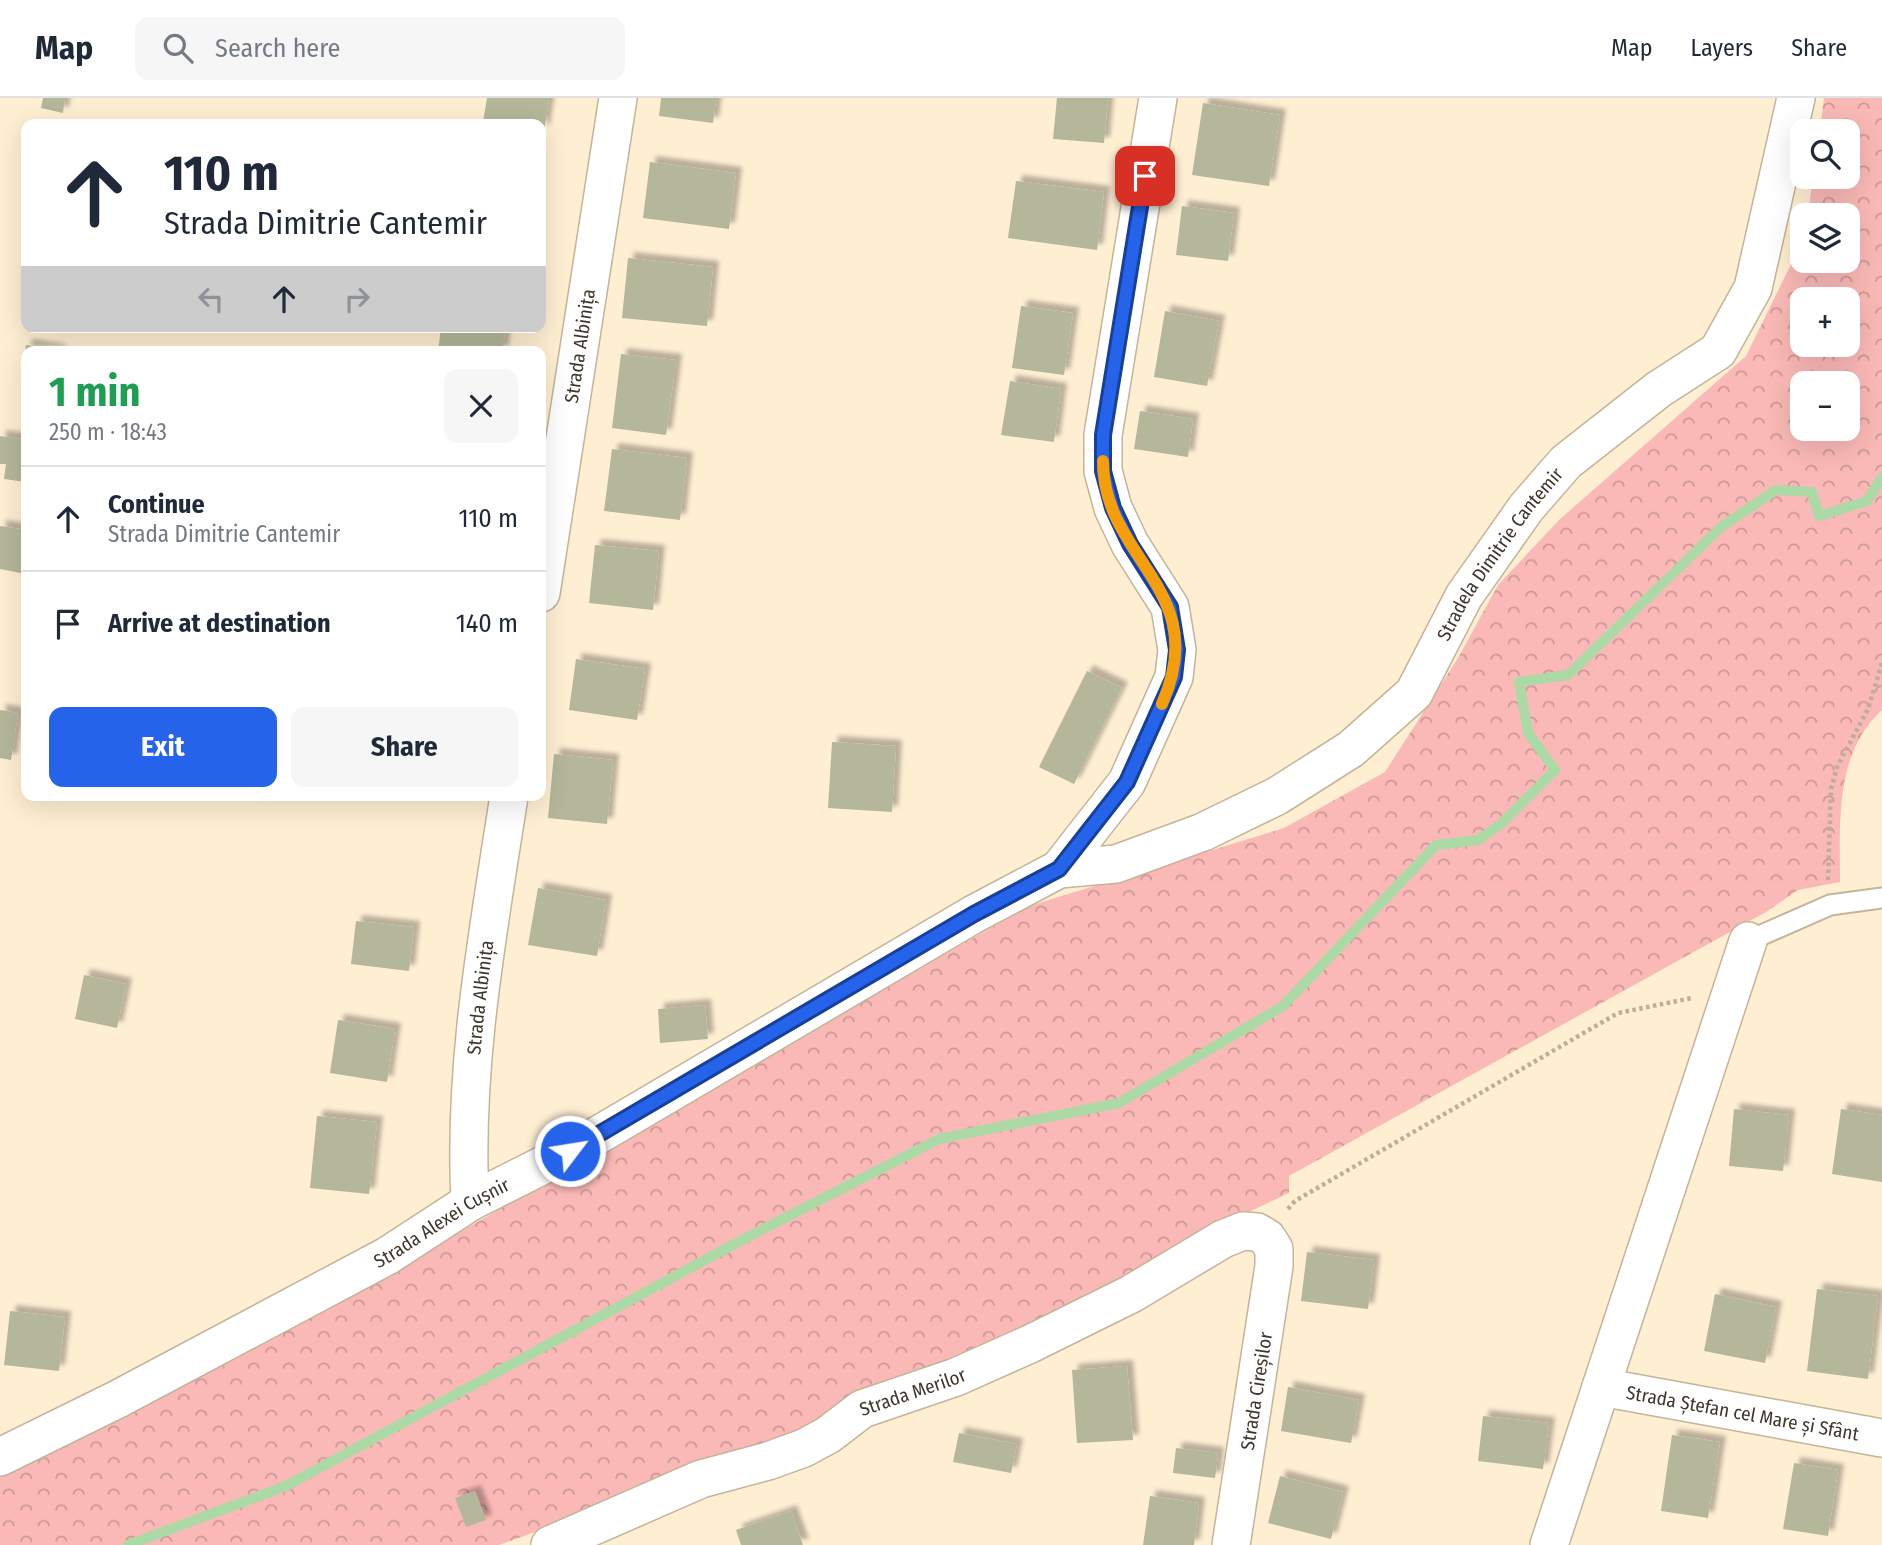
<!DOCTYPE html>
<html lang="en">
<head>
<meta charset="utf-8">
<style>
	body { margin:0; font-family:"Fira Sans Condensed",sans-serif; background:#f6f6f7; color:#1f2937; height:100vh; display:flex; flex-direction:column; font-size:26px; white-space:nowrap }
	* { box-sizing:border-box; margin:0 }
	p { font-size:23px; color:#747a83 }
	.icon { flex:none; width:38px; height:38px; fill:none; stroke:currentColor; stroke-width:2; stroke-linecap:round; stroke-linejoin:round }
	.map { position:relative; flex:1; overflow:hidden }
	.drawer { position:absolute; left:21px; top:248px; width:525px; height:455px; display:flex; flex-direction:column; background:#fff; border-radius:14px; box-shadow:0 7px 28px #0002 }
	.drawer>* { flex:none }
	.guide { position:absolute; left:21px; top:21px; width:525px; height:214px; border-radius:14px; box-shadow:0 7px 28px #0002; background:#fff; color:#1f2937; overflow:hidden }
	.controls { position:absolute; left:1790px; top:21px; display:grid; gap:14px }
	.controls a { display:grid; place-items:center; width:70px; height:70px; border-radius:14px; background:#fff; box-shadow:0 7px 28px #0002; font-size:35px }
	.pin { position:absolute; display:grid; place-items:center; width:60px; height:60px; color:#fff; margin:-30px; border-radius:14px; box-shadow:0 4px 10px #0006 }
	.me { position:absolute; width:77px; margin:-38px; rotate:59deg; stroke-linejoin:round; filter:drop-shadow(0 0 5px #0008) }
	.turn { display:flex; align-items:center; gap:24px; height:147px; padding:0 28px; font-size:32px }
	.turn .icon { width:91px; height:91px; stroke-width:2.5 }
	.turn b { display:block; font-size:49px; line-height:60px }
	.lanes { display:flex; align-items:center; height:66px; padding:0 28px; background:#0003; justify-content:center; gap:35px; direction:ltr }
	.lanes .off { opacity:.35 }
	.round { display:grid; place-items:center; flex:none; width:74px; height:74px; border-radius:14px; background:#f6f6f7 }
	.summary { display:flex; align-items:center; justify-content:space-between; height:119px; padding:0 28px }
	h1 { font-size:42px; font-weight:700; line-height:52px; color:#1e9e55 }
	.cta { display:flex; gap:14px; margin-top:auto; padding:14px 28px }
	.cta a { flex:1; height:80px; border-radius:14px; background:#2563eb; color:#fff; font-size:28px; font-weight:700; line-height:80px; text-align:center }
	.cta a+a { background:#f6f6f7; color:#1f2937 }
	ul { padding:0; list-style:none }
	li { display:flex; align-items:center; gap:21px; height:105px; padding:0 28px; border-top:2px solid #e0e1e3 }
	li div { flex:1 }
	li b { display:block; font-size:26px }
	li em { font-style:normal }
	header { display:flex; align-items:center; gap:42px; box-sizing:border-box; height:98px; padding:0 35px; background:#fff; border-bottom:2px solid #e0e1e3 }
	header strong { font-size:33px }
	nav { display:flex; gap:38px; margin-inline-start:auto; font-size:24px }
	.search { width:490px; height:63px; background:#f6f6f7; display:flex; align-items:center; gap:18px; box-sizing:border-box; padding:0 24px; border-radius:14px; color:#747a83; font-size:26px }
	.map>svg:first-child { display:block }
</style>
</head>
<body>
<header>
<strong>Map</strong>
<div class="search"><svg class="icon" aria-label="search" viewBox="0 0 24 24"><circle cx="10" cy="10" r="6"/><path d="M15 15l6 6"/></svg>Search here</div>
<nav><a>Map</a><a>Layers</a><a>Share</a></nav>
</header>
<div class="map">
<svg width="1882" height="1447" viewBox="0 0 1882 1447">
	<defs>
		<pattern id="forest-crowns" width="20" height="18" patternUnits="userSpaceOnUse" patternTransform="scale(1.75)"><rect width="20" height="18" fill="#fab9b7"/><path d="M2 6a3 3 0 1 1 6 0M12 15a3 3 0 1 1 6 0" fill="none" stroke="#cc9795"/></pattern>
		<filter id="shadow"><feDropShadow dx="6" dy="-6" stdDeviation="2" flood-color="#0004"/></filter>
	</defs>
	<rect width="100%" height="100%" fill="#feeed2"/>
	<path fill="url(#forest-crowns)" fill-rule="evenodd" d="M 1824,0 L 1882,0 L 1882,612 C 1834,656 1840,725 1840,784 L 1798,792 L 1766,814 L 1289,1078 L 1289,1095 L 1217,1129 L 1125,1187 L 817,1332 L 499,1447 L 0,1447 L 0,1377 L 465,1131 L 1029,808 L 1284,730 L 1385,674 L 1458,560 L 1498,487 L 1559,422 L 1746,258 L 1802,144 L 1802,163 L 1848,163 L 1848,117 L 1808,117 L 1813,79 L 1848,79 L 1848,33 L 1820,33 ZM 1802,201 L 1848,201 L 1848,247 L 1802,247 ZM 1802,285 L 1848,285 L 1848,331 L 1802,331 Z"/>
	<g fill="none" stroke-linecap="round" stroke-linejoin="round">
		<path stroke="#abdaa7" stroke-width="10" d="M 128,1447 L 286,1388 L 740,1143 L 939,1041 L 1119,1005 L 1283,908 L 1436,747 L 1478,742 L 1501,726 L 1555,672 L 1528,635 L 1519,584 L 1568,577 L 1721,429 L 1776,392 L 1812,394 L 1819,418 L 1867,403 L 1882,379"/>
	</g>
	<path fill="#b4b79a" filter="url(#shadow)" d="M 43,0 L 65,0 L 63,15 L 41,10 Z
		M 487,0 L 549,0 L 544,33 L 541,32 L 541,26 L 483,24 Z
		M 661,0 L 716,0 L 713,25 L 659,18 Z
		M 1057,0 L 1108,0 L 1104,45 L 1053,41 Z
		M 1203,5 L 1280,17 L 1269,88 L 1192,77 Z
		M 650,64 L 736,75 L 729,131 L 643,120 Z
		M 1016,83 L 1104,94 L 1097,152 L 1008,140 Z
		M 1182,108 L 1234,115 L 1228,163 L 1176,157 Z
		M 628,160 L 713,169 L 707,228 L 622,220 Z
		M 1021,208 L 1073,215 L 1064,277 L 1012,270 Z
		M 1165,213 L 1219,223 L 1207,288 L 1154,279 Z
		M 441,229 L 505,229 L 503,254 L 438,254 Z
		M 26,247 L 60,252 L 60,254 L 25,254 Z
		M 621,256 L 676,262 L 666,337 L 612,330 Z
		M 25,258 L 26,258 L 26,283 L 21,282 Z
		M 1010,283 L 1061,291 L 1054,344 L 1001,337 Z
		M 1140,313 L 1193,321 L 1188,359 L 1134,351 Z
		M 0,338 L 26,342 L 26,384 L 4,381 L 6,366 L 0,366 Z
		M 612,351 L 687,360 L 680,422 L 604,413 Z
		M 0,428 L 26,432 L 26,476 L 0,471 Z
		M 595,447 L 659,453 L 653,512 L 589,505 Z
		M 576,561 L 645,571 L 637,622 L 569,612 Z
		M 1087,573 L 1122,590 L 1074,686 L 1039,669 Z
		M 0,612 L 18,615 L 11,662 L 0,660 Z
		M 832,644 L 896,648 L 892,714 L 828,710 Z
		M 554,656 L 613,662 L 607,726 L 548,720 Z
		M 538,790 L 606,802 L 597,858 L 528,847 Z
		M 356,823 L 414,829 L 409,873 L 351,866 Z
		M 84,877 L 126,886 L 117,930 L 75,921 Z
		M 705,907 L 708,941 L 660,945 L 658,911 Z
		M 338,922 L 395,931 L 387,984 L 330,975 Z
		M 1734,1011 L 1789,1017 L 1783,1073 L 1729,1068 Z
		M 1841,1011 L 1882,1017 L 1882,1084 L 1832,1076 Z
		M 317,1018 L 377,1024 L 369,1096 L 310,1090 Z
		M 1307,1154 L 1374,1162 L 1368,1211 L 1301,1203 Z
		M 1817,1191 L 1878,1198 L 1868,1281 L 1807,1273 Z
		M 1715,1196 L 1776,1209 L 1765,1265 L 1704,1253 Z
		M 10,1213 L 65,1219 L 59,1273 L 4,1267 Z
		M 1127,1268 L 1133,1342 L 1077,1345 L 1072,1272 Z
		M 1288,1289 L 1359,1302 L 1351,1345 L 1281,1333 Z
		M 1483,1318 L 1549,1325 L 1543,1371 L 1478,1363 Z
		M 959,1335 L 1017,1346 L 1011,1375 L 953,1364 Z
		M 1672,1337 L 1720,1344 L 1708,1420 L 1661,1413 Z
		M 1176,1350 L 1218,1355 L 1215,1380 L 1173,1375 Z
		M 1794,1365 L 1838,1372 L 1828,1438 L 1783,1431 Z
		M 1280,1378 L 1343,1394 L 1331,1441 L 1268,1425 Z
		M 475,1393 L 486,1422 L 466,1429 L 455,1400 Z
		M 1150,1398 L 1199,1405 L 1194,1447 L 1143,1447 Z
		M 791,1413 L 803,1447 L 741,1447 L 736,1432 Z"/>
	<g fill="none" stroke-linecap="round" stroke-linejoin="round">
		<defs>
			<path id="service" d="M 1748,843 L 1830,807 L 1882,800"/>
			<g id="minor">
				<path id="s1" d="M 541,495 L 618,0"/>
				<path d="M 1059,771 L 1127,684 L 1174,579 L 1177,552 L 1170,509 L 1130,446 L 1113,410 L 1103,373 L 1103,337 L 1158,0"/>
				<path id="s2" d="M 470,1104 C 463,965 488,835 509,698"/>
				<path id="s3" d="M 1601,1289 L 1882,1340"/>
				<path id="s4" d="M 0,1359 L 118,1301 L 387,1158 L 470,1104 L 571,1053 L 974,816 L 1059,771 L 1116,766 L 1203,734 L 1277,698 L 1351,651 L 1414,595 L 1464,498 L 1526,410 L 1566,364 L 1659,291 L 1718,253 L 1753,190 L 1796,0"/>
				<path id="s5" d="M 550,1447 L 701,1381 L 768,1363 L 804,1350 L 828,1337 L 862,1311 L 956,1279 L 1030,1246 L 1131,1196 L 1223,1141 L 1243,1133 L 1257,1134 L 1267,1140 L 1274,1151 L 1274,1168 L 1231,1447"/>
				<path d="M 1549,1447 L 1748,843"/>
			</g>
		</defs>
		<use href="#service" stroke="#c3b49a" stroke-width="23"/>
		<use href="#minor" stroke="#c3b49a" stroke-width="40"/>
		<path stroke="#bcaf99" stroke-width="4.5" stroke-dasharray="3.5 3.5" stroke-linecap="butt" d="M 1828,782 L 1831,691 L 1837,669 L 1868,611 L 1882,565
			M 1288,1111 L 1295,1103 L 1618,915 L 1692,900"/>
		<use href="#service" stroke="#fff" stroke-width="19"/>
		<use href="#minor" stroke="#fff" stroke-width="37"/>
	</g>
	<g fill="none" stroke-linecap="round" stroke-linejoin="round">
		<defs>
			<path id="route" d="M 570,1053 L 974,816 L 1059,771 L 1127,684 L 1174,579 L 1177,552 L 1170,509 L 1130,446 L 1113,410 L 1103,373 L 1103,337 L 1145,78"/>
		</defs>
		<use href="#route" stroke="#184099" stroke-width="18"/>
		<use href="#route" stroke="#2563eb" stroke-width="12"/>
		<path stroke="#f59e0b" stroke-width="12" d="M 1103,363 C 1103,462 1213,491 1162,606"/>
	</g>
	<g text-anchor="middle" stroke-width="6" stroke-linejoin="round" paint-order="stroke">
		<g font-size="19" fill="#3e372d" stroke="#fdfdfd">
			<text dy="7" stroke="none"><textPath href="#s1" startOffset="250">Strada Albinița</textPath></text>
			<text dy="7" stroke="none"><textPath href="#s4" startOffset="1780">Stradela Dimitrie Cantemir</textPath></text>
			<text dy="7" stroke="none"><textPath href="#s2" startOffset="205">Strada Albinița</textPath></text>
			<text dy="7" stroke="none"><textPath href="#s4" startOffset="500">Strada Alexei Cușnir</textPath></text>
			<text transform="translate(1256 1293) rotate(-81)" y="7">Strada Cireșilor</text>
			<text dy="7" stroke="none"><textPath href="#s5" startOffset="396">Strada Merilor</textPath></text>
			<text dy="7" stroke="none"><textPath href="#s3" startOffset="144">Strada Ștefan cel Mare și Sfânt</textPath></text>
		</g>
	</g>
</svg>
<div class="controls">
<a><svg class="icon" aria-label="search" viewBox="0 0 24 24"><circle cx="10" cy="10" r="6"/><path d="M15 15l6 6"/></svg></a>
<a><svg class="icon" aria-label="layers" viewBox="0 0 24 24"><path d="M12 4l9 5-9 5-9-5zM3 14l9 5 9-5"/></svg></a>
<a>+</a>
<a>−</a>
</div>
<div class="pin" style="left:1145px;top:78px;background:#d93025"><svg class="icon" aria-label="arrive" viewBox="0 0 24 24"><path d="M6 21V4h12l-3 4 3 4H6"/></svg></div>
<svg class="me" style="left:570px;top:1053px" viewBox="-20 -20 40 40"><circle r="17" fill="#2563eb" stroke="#fff" stroke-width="3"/><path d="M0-11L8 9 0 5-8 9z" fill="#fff"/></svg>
<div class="guide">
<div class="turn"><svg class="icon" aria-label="ahead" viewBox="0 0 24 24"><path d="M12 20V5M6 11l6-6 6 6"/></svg><div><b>110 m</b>Strada Dimitrie Cantemir</div></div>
<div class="lanes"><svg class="icon off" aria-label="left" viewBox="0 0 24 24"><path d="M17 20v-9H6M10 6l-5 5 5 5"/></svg><svg class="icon" aria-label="ahead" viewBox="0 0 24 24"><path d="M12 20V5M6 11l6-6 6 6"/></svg><svg class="icon off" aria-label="right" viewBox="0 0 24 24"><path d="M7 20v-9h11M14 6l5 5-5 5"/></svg></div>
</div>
<section class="drawer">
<div class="summary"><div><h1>1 min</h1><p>250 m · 18:43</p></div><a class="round"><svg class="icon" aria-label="close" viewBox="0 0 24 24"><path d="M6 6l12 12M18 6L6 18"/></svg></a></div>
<ul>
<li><svg class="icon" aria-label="ahead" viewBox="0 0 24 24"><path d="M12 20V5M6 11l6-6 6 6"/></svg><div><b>Continue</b><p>Strada Dimitrie Cantemir</p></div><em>110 m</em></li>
<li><svg class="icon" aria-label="arrive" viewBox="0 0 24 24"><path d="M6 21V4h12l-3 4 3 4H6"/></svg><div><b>Arrive at destination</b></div><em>140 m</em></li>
</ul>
<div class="cta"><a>Exit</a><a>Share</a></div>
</section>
</div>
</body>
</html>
